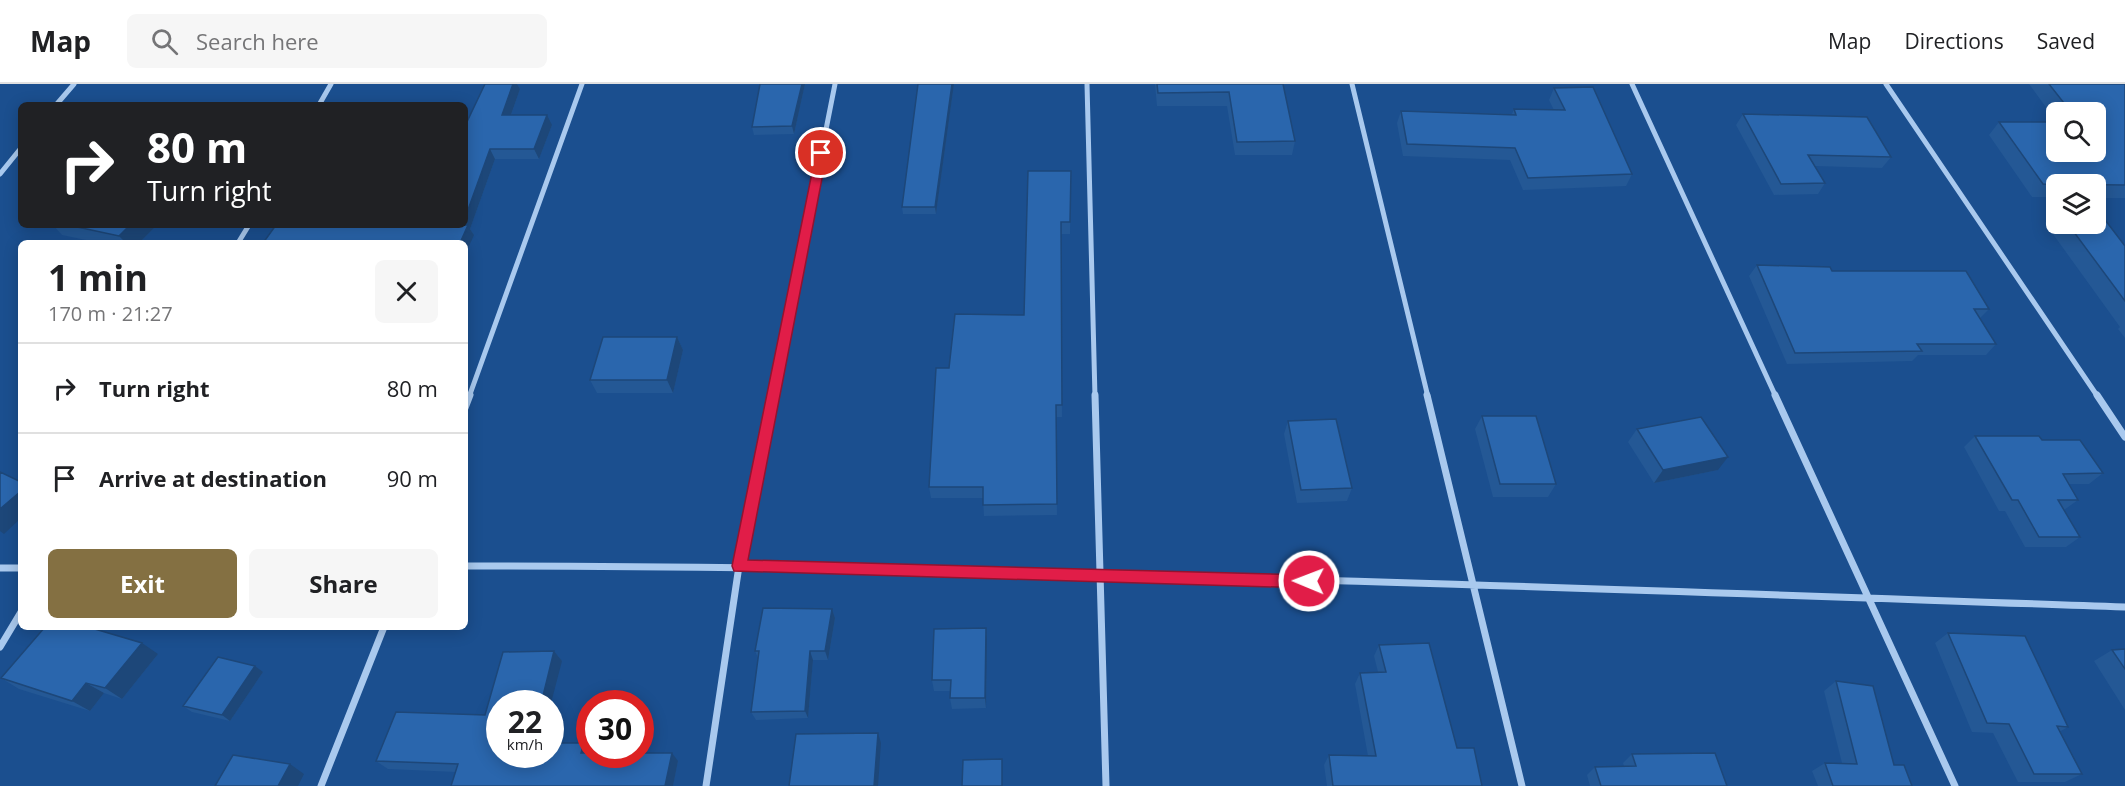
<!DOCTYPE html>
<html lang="en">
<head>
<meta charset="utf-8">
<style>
	body { margin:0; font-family:"Open Sans",sans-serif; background:#f6f6f6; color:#202124; height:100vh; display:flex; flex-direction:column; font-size:22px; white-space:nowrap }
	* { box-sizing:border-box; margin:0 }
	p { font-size:20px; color:#757577 }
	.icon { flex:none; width:33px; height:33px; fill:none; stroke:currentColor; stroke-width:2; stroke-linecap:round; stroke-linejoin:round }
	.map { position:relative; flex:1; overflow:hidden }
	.drawer { position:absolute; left:18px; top:156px; width:450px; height:390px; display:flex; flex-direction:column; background:#fff; border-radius:9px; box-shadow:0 3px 15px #0003 }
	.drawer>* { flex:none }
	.top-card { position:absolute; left:18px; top:18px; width:450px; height:126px; border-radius:9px; box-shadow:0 3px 15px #0003; background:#202124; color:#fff; overflow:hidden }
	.fabs { position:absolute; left:2046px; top:18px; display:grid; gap:12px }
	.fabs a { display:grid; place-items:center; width:60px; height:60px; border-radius:9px; background:#fff; box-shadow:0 3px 15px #0003; font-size:30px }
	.speed { position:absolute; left:486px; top:606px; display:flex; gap:12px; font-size:30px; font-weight:700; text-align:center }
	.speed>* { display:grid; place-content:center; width:78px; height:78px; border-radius:50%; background:#fff; box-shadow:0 3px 15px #0003; line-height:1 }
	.speed small { font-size:15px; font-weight:400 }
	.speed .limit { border:9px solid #d22; background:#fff; color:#111 }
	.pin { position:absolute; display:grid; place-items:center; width:51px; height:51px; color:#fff; margin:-26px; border:3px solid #fff; border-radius:50%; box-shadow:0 2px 6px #0007 }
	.me { position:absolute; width:66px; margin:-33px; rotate:271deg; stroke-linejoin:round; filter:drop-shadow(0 0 4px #0008) }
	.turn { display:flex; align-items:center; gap:21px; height:126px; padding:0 30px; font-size:27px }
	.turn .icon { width:78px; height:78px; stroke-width:2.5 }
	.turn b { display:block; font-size:42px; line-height:51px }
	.round { display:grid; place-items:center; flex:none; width:63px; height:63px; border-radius:9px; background:#f6f6f6 }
	.overview { display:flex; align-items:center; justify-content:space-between; height:102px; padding:0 30px }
	h1 { font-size:36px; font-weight:700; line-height:45px }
	.button { display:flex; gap:12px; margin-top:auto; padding:12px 30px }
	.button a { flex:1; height:69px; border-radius:9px; background:#847042; color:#fff; font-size:24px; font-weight:700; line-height:69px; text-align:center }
	.button a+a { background:#f6f6f6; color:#202124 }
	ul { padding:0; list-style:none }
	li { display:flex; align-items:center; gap:18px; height:90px; padding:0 30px; border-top:2px solid #e0e0e0 }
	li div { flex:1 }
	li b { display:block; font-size:22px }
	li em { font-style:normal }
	header { display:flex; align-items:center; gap:36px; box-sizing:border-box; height:84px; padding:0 30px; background:#fff; border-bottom:2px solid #e0e0e0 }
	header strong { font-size:28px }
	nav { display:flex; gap:33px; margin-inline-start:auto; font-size:21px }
	.search { width:420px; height:54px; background:#f6f6f6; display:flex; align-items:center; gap:15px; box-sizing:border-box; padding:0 21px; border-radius:9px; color:#757577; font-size:22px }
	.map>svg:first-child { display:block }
</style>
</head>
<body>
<header>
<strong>Map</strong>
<div class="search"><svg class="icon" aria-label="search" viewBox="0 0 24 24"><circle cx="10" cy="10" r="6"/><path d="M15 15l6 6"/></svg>Search here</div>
<nav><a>Map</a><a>Directions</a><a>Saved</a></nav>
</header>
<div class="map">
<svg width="2125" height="702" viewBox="0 0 2125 702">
	<rect width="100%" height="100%" fill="#1b4f8f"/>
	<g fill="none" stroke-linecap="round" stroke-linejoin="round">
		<path stroke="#a9c9ee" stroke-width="5" d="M 1087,0 L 1095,313
			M 1352,0 L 1428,313
			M 1632,0 L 1776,313
			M 1886,0 L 2098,313
			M 56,21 L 74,0
			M 319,21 L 331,0
			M 0,90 L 21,64
			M 238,159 L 249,141
			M 469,313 L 582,0
			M 773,313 L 835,0"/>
		<path stroke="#a9c9ee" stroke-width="7" d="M 1095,311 L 1106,702
			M 1427,311 L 1522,702
			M 1775,311 L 1955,702
			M 2097,311 L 2125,353
			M 465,324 L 470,311
			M 465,482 C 1018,482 1572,504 2125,523
			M 0,484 L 21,484
			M 0,563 L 21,528
			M 321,702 L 384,543
			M 706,702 L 739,482 L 773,311"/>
	</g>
	<path fill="#245895" d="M 485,0 L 517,0 L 520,5 L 511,31 L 552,41 L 539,75 L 495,75 L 470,145 L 474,151 L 465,141 Z
		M 760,0 L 805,0 L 794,50 L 754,51 L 752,43 Z
		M 918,0 L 954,0 L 936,130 L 903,130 L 902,123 Z
		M 1155,0 L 1283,0 L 1295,57 L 1292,71 L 1235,71 L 1227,22 L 1157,22 Z
		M 2029,0 L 2125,0 L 2125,114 L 2096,114 L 2096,100 L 2056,100 L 2056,113 L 2032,113 L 1989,51 L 1999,38 L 2056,68 L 2096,28 L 2056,28 L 2056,37 Z
		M 1554,4 L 1632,90 L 1626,102 L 1523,106 L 1510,76 L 1403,72 L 1397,39 L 1401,27 L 1512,30 L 1514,25 L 1554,26 L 1549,16 Z
		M 1743,30 L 1891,73 L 1882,84 L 1815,82 L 1825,99 L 1818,110 L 1774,111 L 1736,41 Z
		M 1071,87 L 1070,150 L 1061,150 L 1062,333 L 1056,333 L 1057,431 L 984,432 L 983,414 L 931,414 L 929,403 L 949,284 L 1024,231 Z
		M 2056,126 L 2056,140 L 2096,140 L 2125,162 L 2125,254 L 2118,245 L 2120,243 L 2045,139 Z
		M 53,141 L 157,141 L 139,159 L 100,159 L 62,151 Z
		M 1757,181 L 1989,225 L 1980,234 L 1996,260 L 1986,271 L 1918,271 L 1912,277 L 1787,280 L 1749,192 Z
		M 677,253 L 683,266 L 673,309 L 597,309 L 590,296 Z
		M 1482,332 L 1556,400 L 1548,413 L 1493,413 L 1475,345 Z
		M 1288,337 L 1352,404 L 1347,417 L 1297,419 L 1284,350 Z
		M 1637,345 L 1718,386 L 1654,399 L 1628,358 Z
		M 1975,352 L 2042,356 L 2103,389 L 2089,400 L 2069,400 L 2078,416 L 2064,426 L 2080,453 L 2066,463 L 2025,463 L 2005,427 L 1999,427 L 1964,363 Z
		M 832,525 L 835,534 L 828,576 L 813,576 L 808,634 L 756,636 L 751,628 L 758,574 L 755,567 Z
		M 986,544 L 987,555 L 986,624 L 952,625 L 950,614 L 950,607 L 934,607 L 932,596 Z
		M 1948,549 L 2068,643 L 2059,648 L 2082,690 L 2065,698 L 2018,698 L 1993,649 L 1972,648 L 1935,559 Z
		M 1379,561 L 1457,664 L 1482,702 L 1327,702 L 1324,681 L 1329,671 L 1368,672 L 1355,600 L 1360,589 L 1378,588 L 1374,572 Z
		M 2125,565 L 2125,626 L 2094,577 L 2112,566 Z
		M 554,567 L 562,577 L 500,670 L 590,670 L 678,677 L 673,702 L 451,702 L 456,688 L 388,685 L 376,677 L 485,631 Z
		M 158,570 L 122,615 L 104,609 L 90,627 L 19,605 L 1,594 Z
		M 263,588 L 230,637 L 192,628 L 183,622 Z
		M 1836,597 L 1894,681 L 1912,702 L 1818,702 L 1812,687 L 1825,679 L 1842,679 L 1824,607 Z
		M 1632,670 L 1727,702 L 1590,702 L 1587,691 L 1595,683 L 1624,682 L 1623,679 Z"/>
	<path fill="#1d4779" d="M 513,0 L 517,0 L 520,5 L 507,42 L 502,31 Z
		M 802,0 L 805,0 L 794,50 L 792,42 Z
		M 952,0 L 954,0 L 936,130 L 935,123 Z
		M 547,31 L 552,41 L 539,75 L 534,65 Z
		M 490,65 L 495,75 L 470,145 L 474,151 L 465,171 L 465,159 L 460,159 L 465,141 L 465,134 Z
		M 130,141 L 157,141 L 139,159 L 126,159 L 119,152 Z
		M 677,253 L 683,266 L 673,309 L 667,296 Z
		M 1728,373 L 1718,386 L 1654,399 L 1663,386 Z
		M 21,407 L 21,434 L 4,450 L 0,447 L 0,425 Z
		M 832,525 L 835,534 L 828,576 L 825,567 Z
		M 986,544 L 987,555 L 986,624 L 985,614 Z
		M 142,559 L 158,570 L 122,615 L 105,604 Z
		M 554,567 L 562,577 L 550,623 L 550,620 L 541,620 Z
		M 810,567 L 813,576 L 808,634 L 805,627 Z
		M 255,582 L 263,588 L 230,637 L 222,631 Z
		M 86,599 L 104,609 L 90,627 L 72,617 Z
		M 878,649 L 881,659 L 878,702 L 874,702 Z
		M 584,659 L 590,666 L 590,670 L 581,669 Z
		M 672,669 L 678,677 L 673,702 L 665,702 Z
		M 290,680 L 304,690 L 298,702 L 278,702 Z"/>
	<path fill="#2a66ad" stroke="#1d4779" stroke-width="1.5" d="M 485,0 L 513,0 L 502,31 L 547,31 L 534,65 L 490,65 L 465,134 L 465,42 Z
		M 760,0 L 802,0 L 792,42 L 752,43 Z
		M 918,0 L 952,0 L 935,123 L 902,123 Z
		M 1157,0 L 1283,0 L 1295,57 L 1237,58 L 1229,8 L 1158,9 Z
		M 2049,0 L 2125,0 L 2125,101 L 2043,100 L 1999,38 L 2056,38 L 2056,68 L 2096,68 L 2096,28 L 2071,28 Z
		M 1593,3 L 1632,90 L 1528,94 L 1515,64 L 1407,60 L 1401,27 L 1516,31 L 1514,25 L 1565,26 L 1554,4 Z
		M 1743,30 L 1867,33 L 1891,73 L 1808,71 L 1825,99 L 1781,100 Z
		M 1028,87 L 1071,87 L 1070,138 L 1061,138 L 1062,321 L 1056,321 L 1057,420 L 983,421 L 983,403 L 929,403 L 936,284 L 949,284 L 955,230 L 1024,231 Z
		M 2096,124 L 2125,162 L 2125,217 L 2068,140 L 2096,140 Z
		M 68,141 L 130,141 L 119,152 Z
		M 276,141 L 468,141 L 460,159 L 263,159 Z
		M 1757,181 L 1830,183 L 1832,187 L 1966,187 L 1989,225 L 1974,225 L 1996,260 L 1917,260 L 1922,267 L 1795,269 Z
		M 603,253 L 677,253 L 667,296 L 590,296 Z
		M 1482,332 L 1536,332 L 1556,400 L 1500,400 Z
		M 1701,333 L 1728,373 L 1663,386 L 1637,345 Z
		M 1336,335 L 1352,404 L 1301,406 L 1288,337 Z
		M 1975,352 L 2039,352 L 2042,356 L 2080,356 L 2103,389 L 2063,390 L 2078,416 L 2058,416 L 2080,453 L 2039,453 L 2018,416 L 2012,416 Z
		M 0,388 L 21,398 L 21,407 L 0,425 Z
		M 763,524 L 832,525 L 825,567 L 810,567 L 805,627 L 751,628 L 759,567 L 755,567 Z
		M 45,543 L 88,543 L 142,559 L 105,604 L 86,599 L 72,617 L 1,594 Z
		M 986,544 L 985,614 L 950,614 L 951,596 L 932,596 L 934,545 Z
		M 1948,549 L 2025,552 L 2068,643 L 2057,642 L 2082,690 L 2034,690 L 2009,640 L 1987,639 Z
		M 1429,559 L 1457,664 L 1474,664 L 1482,702 L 1333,702 L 1329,671 L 1376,672 L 1360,589 L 1386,588 L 1379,561 Z
		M 2125,565 L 2125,585 L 2112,566 Z
		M 554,567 L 541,620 L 500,620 L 500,670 L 550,670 L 550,659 L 584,659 L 581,669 L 590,669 L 590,670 L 640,670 L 640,669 L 672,669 L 665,702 L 451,702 L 458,680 L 376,677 L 396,628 L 485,631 L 503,568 Z
		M 218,573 L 255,582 L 222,631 L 183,622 Z
		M 1836,597 L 1873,602 L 1894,681 L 1904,681 L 1912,702 L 1833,702 L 1825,679 L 1857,680 Z
		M 878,649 L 874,702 L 789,702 L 796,650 Z
		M 1715,669 L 1727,702 L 1601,702 L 1595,683 L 1636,682 L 1632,670 Z
		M 233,671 L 290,680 L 278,702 L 215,702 Z
		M 1002,675 L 1002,702 L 962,702 L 963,676 Z"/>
	<path fill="#e11d48" stroke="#92132f" stroke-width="1.5" d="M 821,65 L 827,69 L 748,476 L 1309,491 L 1314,493 L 1316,497 L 1314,502 L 1309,504 L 734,487 L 732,482 L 816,69 Z"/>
</svg>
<div class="fabs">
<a><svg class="icon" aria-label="search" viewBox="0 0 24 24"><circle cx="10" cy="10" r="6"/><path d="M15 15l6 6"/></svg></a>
<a><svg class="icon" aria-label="layers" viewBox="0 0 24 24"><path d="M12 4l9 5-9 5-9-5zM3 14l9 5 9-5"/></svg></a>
</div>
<div class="speed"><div>22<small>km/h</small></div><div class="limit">30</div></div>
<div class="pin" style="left:821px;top:69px;background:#d93025"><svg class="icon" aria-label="arrive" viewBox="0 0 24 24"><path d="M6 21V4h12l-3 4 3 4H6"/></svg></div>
<svg class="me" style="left:1309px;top:497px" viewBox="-20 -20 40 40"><circle r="17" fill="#e11d48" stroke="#fff" stroke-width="3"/><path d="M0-11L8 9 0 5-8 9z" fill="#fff"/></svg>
<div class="top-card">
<div class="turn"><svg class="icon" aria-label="right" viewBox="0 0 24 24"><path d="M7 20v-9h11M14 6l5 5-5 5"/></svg><div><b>80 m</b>Turn right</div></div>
</div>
<section class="drawer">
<div class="overview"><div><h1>1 min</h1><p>170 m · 21:27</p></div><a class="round"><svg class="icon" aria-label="close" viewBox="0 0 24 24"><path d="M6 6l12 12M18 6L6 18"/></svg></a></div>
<ul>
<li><svg class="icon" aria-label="right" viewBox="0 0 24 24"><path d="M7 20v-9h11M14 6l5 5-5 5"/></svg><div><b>Turn right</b></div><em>80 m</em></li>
<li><svg class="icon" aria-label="arrive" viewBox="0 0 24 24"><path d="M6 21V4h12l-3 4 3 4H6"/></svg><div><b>Arrive at destination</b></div><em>90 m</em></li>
</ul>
<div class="button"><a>Exit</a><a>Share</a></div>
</section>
</div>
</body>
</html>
